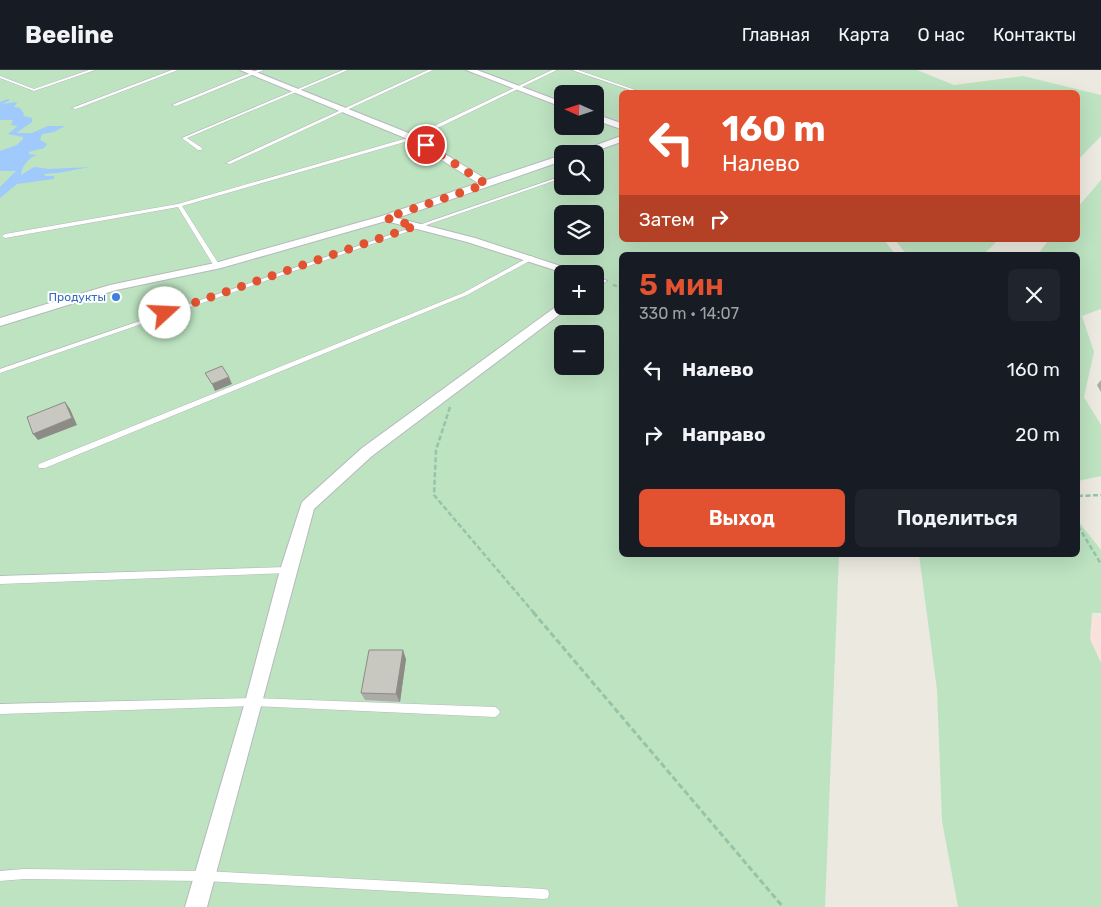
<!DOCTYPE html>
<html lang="ru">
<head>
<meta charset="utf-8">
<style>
	body { margin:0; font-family:Rubik,sans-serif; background:#20242c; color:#f1f3f6; height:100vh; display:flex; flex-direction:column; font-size:19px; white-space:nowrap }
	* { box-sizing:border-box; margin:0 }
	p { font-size:16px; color:#9ea1a6 }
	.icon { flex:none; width:28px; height:28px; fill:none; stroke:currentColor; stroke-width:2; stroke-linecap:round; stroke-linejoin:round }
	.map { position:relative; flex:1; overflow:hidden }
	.drawer { position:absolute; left:619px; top:182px; width:461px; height:305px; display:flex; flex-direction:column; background:#171b24; border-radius:8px; box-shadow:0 5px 20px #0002 }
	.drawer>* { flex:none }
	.top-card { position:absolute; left:619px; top:20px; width:461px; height:152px; border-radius:8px; box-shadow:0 5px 20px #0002; background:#e25230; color:#fff; overflow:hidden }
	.needle { width:32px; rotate:273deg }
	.controls { position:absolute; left:554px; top:15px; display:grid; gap:10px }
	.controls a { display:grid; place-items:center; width:50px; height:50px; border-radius:8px; background:#171b24; box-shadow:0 5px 20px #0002; font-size:25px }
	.pin { position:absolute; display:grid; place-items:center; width:42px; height:42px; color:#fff; margin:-21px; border:2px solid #fff; border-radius:50%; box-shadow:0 1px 5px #0007 }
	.me { position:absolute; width:55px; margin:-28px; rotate:70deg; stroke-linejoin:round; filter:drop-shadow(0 0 4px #0008) }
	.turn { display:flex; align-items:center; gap:18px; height:105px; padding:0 20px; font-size:22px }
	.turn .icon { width:65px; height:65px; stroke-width:2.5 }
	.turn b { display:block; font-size:35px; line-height:42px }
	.then { display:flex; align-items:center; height:48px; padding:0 20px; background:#0003; gap:10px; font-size:19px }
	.round { display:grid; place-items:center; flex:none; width:52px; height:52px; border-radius:8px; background:#20242c }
	.head { display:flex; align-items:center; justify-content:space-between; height:85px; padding:0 20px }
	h1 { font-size:30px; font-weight:600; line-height:38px; color:#e25230 }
	.cta { display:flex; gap:10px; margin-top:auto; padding:10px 20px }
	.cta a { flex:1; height:58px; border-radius:8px; background:#e25230; color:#fff; font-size:20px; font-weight:600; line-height:58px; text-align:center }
	.cta a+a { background:#20242c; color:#f1f3f6 }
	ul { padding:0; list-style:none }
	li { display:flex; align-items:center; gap:15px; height:65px; padding:0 20px }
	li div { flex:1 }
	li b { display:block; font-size:19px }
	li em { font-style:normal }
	header { display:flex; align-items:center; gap:30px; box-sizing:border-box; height:70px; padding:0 25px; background:#171b24; border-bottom:1px solid #363941 }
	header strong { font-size:24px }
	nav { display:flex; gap:28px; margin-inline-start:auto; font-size:18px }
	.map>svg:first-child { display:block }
</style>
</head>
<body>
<header>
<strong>Beeline</strong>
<nav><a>Главная</a><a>Карта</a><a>О нас</a><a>Контакты</a></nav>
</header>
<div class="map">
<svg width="1101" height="837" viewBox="0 0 1101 837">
	<rect width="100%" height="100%" fill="#eceae0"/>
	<path fill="#f9e2db" d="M 1064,546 L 1101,548 L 1101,637 Z"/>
	<path fill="#bde3c1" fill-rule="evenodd" d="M 0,0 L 917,0 L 954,15 L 1023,6 L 1101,25 L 1101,66 L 1078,90 L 1078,22 L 621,22 L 621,170 L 884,170 L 896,185 L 621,185 L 621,485 L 839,485 L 825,837 L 0,837 ZM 562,24 L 595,24 L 595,56 L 562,56 ZM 562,84 L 595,84 L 595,116 L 562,116 ZM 562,144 L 595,144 L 595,176 L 562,176 ZM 562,204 L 595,204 L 595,236 L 562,236 ZM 562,264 L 595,264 L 595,296 L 562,296 Z
		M 1101,110 L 1101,239 L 1082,246 L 1094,282 L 1084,327 L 1101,355 L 1101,406 L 1078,411 L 1078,185 L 1037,185 L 1049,170 L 1078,170 L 1078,137 Z
		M 895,170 L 998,170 L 983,185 L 907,185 Z
		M 1078,451 L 1101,480 L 1101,543 L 1092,543 L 1090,569 L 1101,593 L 1101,837 L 958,837 L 942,751 L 937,620 L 919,485 L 1078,485 Z"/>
	<path fill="#a0c9fc" d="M 8,29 L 10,30 L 2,34 L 15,32 L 17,33 L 14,37 L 20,38 L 24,44 L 23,46 L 32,48 L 32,52 L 16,63 L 32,63 L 48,56 L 65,56 L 54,62 L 42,64 L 40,70 L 47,74 L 44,78 L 29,82 L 29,84 L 37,85 C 29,87 21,97 21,105 L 34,97 L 49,99 L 90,97 C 73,100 62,103 44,104 L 45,106 L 54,106 L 54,109 L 17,114 L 0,128 L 0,117 L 16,101 L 0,101 L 0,81 L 17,75 L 23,69 L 23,67 L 8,64 L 18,56 L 11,55 L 13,50 L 0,50 L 0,32 Z"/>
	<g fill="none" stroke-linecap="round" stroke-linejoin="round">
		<defs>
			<path id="service" d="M 89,0 L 95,0 L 34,21 L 0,8 L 0,6 L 34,19 Z
				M 172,0 L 178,0 L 76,39 L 72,38 Z
				M 258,0 L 264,0 L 176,36 L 172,35 Z
				M 343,0 L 348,0 L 187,68 L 202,78 L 202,80 L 198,80 L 182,68 Z
				M 428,0 L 433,0 L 230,94 L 226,93 Z
				M 552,0 L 557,0 L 415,69 L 182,136 L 220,196 L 219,197 L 217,198 L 214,196 L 178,137 L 5,168 L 2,166 L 5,164 L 178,134 L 411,67 Z
				M 572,0 L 578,0 L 641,22 L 636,22 Z
				M 595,95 L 598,95 L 598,96 L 595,97 Z
				M 562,106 L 562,108 L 0,303 L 0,299 Z
				M 531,186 L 533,187 L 533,189 L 467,225 L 45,398 L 39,398 L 38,396 L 39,394 L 463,223 Z
				M 288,497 L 291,498 L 292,500 L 291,502 L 288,503 L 0,514 L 0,506 Z
				M 254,628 L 495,637 L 498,639 L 500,642 L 498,645 L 495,647 L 254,636 L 0,644 L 0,634 Z
				M 24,799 L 205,801 L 544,819 L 548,820 L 549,824 L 548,828 L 544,829 L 205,811 L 24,809 L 0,811 L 0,801 Z"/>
			<path id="minor" d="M 240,0 L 251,0 L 416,66 L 487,110 L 562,85 L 562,91 L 397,148 L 475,168 L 585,204 L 567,204 L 467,172 L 386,151 L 221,198 L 116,220 L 0,256 L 0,248 L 110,215 L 215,193 L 382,146 L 478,113 L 410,70 Z
				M 466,0 L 477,0 L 562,32 L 562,37 Z
				M 595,44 L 621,53 L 621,59 L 595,50 Z
				M 621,66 L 621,72 L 587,84 L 572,84 Z
				M 601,208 L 607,211 L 595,218 L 595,210 Z
				M 561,233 L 562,236 L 571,236 L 372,386 L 314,439 L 207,837 L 185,837 L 245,632 L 280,500 L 302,432 L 362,378 Z"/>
		</defs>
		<use href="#service" stroke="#b6b8bd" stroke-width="1"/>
		<use href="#minor" stroke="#b6b8bd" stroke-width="2"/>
		<path stroke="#97c3a8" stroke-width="2" stroke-dasharray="4 2" stroke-linecap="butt" d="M 613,215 L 621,217"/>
		<path stroke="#97c3a8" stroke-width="2.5" stroke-dasharray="5 2.5" stroke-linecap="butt" d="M 450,337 L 436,380 L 434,425 L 534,543
			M 1078,426 L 1101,425
			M 1078,456 L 1101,494"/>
		<path stroke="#97c3a8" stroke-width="3" stroke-dasharray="6 3" stroke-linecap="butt" d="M 533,542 L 783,837"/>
		<use href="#service" fill="#fff" fill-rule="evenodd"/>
		<use href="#minor" fill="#fff" fill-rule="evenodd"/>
	</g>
	<path fill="#acaba5" d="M 1101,310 L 1101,322 L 1097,315 Z
		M 406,589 L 400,632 L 365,630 L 361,623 Z"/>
	<path fill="#8c8b86" d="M 229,307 L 232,314 L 215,321 L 212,314 Z
		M 65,332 L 70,339 L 77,355 L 38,370 L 33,364 Z
		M 403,580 L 406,589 L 400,632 L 396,624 Z"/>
	<path fill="#c8c7c0" stroke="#8c8b86" d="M 222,296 L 229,307 L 212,314 L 205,303 Z
		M 65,332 L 72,348 L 33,364 L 27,347 Z
		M 369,580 L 403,580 L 396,624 L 361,623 Z"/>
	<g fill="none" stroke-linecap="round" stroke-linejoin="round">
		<path stroke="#e25230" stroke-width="9" stroke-dasharray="0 16.2" d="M 165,243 L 415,156 L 386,148 L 486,114 L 426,75"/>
	</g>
	<circle fill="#3f7fe0" stroke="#fff" stroke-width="2" cx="116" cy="227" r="5"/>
	<g text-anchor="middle" stroke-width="4" stroke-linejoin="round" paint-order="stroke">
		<g font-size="12" fill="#366cbe" stroke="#fff" text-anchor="end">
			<text x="106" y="231">Продукты</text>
		</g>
	</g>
</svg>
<div class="controls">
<a><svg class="needle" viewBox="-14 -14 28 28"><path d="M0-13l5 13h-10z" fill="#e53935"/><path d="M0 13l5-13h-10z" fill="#9ea1a6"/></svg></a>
<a><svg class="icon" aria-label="search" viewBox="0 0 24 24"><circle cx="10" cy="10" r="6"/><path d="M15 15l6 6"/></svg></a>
<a><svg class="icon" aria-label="layers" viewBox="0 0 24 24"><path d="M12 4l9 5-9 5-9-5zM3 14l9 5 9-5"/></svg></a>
<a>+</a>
<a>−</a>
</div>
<div class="pin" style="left:426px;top:75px;background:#d93025"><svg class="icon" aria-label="arrive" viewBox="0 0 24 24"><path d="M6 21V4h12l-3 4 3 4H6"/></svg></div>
<svg class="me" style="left:165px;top:243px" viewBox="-20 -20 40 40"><circle r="19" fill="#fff"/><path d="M0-13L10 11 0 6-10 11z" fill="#e25230"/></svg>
<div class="top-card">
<div class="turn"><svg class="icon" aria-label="left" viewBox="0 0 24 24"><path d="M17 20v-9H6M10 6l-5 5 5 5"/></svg><div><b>160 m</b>Налево</div></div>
<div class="then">Затем<svg class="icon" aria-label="right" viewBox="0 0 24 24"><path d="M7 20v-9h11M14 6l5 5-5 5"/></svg></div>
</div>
<section class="drawer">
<div class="head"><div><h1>5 мин</h1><p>330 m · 14:07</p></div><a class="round"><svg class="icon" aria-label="close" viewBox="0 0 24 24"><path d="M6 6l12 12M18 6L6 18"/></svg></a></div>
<ul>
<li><svg class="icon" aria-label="left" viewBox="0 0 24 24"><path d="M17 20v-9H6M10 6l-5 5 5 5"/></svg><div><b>Налево</b></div><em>160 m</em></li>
<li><svg class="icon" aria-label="right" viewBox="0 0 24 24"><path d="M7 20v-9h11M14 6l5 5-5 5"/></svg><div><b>Направо</b></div><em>20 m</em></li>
</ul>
<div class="cta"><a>Выход</a><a>Поделиться</a></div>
</section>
</div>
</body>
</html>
